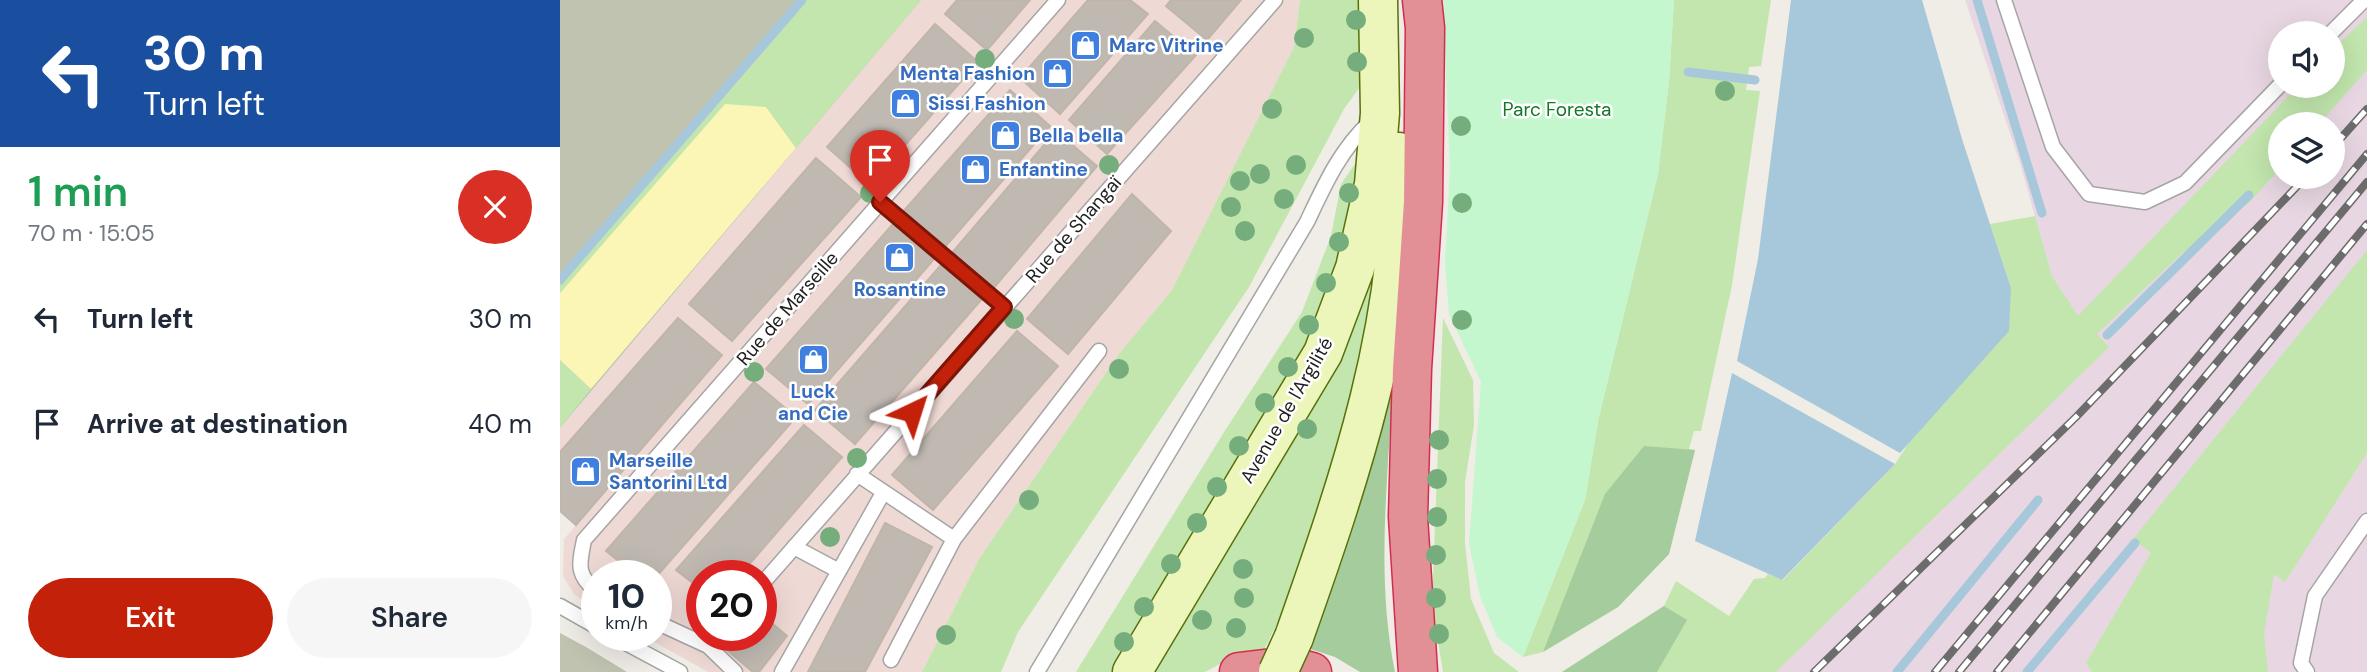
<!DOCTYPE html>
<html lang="en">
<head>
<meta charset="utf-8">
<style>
	body { margin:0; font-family:"DM Sans",sans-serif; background:#f6f6f7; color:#1f2937; height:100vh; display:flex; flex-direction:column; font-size:26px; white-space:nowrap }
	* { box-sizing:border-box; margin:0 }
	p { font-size:23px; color:#747a83 }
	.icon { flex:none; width:38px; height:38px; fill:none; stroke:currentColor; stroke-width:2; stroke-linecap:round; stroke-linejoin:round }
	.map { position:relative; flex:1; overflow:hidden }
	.details { display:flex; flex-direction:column; background:#fff; width:560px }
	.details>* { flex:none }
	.hud { background:#1a4fa0; color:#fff; overflow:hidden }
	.controls { position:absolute; left:1708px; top:21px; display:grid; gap:14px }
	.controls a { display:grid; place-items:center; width:77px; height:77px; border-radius:50%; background:#fff; box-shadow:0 7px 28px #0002; font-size:35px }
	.speed { position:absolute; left:21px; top:560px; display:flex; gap:14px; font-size:35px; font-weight:700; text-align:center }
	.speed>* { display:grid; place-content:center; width:91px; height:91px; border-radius:50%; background:#fff; box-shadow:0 7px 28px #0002; line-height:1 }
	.speed small { font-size:18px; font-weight:400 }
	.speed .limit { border:10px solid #d22; background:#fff; color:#111 }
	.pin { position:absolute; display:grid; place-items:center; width:60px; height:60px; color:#fff; margin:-72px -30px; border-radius:50% 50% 50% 0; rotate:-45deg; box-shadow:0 0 7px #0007 }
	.pin .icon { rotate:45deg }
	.me { position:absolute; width:77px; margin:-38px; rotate:41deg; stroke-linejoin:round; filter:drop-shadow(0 0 5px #0008) }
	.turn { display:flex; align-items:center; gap:24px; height:147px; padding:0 28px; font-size:32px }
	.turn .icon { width:91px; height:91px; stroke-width:2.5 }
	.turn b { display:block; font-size:49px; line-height:60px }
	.round { display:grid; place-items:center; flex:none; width:74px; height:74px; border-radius:37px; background:#f6f6f7 }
	.head { display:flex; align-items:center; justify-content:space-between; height:119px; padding:0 28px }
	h1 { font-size:42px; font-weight:600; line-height:52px; color:#1e9e55 }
	.action { display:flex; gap:14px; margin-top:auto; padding:14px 28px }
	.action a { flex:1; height:80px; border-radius:42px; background:#c3210a; color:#fff; font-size:28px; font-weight:600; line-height:80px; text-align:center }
	.action a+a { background:#f6f6f7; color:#1f2937 }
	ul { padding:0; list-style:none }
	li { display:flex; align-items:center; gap:21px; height:105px; padding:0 28px }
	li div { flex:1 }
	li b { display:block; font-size:26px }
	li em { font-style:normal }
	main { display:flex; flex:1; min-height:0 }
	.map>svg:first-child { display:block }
</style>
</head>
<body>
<main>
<section class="details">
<div class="hud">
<div class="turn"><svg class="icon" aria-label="left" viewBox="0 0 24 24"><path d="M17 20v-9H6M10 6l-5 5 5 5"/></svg><div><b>30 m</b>Turn left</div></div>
</div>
<div class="head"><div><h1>1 min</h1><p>70 m · 15:05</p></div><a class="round" style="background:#d93025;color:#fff"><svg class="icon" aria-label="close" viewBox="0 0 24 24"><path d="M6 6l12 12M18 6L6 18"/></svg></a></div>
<ul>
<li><svg class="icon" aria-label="left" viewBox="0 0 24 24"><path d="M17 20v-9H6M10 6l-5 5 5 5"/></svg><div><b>Turn left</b></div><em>30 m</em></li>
<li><svg class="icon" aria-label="arrive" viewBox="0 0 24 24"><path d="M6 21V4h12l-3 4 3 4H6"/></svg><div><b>Arrive at destination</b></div><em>40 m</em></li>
</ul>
<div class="action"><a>Exit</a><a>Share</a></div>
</section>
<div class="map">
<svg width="1807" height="672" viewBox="0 0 1807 672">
	<rect width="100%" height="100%" fill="#efede5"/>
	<path fill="#efd9d5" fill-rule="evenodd" d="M 361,0 L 740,0 L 734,47 L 612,290 L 558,355 L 419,559 L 362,672 L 148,672 L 82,635 L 96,635 L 96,576 L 37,576 L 37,611 L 14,594 L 3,576 L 4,539 L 16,525 L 0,511 L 0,428 ZM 142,576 L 201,576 L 201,635 L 142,635 Z"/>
	<path fill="#e8d7e2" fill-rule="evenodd" d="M 1405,0 L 1807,0 L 1807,672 L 1159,672 L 1500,289 L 1492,276 L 1459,160 ZM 1720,33 L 1773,33 L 1773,86 L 1720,86 ZM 1720,124 L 1773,124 L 1773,177 L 1720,177 Z"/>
	<path fill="#c1c3b1" d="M 0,0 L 361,0 L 0,428 Z
		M 0,633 L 26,647 L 67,672 L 0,672 Z"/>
	<path fill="#c2e6ad" d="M 242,0 L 361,0 L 236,148 L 206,107 L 165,105 L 0,293 L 0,280 Z
		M 740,0 L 801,0 L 802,84 L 784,109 L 689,287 L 458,632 L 441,672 L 362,672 L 419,559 L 558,355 L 612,290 L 734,47 Z
		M 1114,0 L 1211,0 L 1201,66 L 1189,67 L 1186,90 L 1200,91 L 1172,285 L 1141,431 L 1134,431 L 1129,449 L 1135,450 L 1109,554 L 1058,607 L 983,652 L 963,657 L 1025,500 L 1038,421 L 1098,174 L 1109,81 Z
		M 1807,17 L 1807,70 L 1759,124 L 1720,124 L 1720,168 L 1691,201 L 1620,255 L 1537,334 L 1549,347 L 1216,672 L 1002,672 L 1104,606 L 1116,581 L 1169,616 L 1194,579 L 1205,578 L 1208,574 L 1223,580 L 1335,464 L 1451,288 L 1430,224 L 1475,216 L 1492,276 L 1518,316 L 1738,86 L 1773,86 L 1773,49 Z
		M 800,157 L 773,279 L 746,345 L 553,672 L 516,672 L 666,429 L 742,312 L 771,236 L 781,184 Z
		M 1807,250 L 1807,453 L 1725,582 L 1714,574 L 1704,633 L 1708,672 L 1532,672 L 1526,663 L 1591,553 L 1573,539 Z
		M 813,256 C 811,318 795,380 779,439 C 760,513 738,588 701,655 L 667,660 L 645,672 L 585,672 Z
		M 883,318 L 913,380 L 914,425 L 905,482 L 905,543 L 911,599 L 934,653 L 959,672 L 883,672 L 872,604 Z
		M 0,360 L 31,389 L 0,428 Z"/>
	<path fill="#a4cc9c" d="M 834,360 C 830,463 814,570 835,672 L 800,672 L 775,657 L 744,647 Z
		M 1084,446 L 1135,450 L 1109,554 L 1058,607 L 983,652 L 1045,494 Z
		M 1104,606 L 1127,620 L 1097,672 L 1002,672 Z"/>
	<path fill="#fbf6b6" d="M 165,104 L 206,107 L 236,148 L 31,389 L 0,360 L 0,293 Z"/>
	<path fill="#c4f7ce" d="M 883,0 L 1114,0 L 1109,81 L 1098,174 L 1038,421 L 1025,500 L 963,657 L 937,637 L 920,596 L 909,544 L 921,382 L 889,314 L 885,263 L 890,168 Z"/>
	<path fill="#a7c8da" d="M 1231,0 L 1362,0 L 1402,139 L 1451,288 L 1449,331 L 1340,453 L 1177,361 L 1198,259 Z
		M 1172,373 L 1335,464 L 1222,580 L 1135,541 Z"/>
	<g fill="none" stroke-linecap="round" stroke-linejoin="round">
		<path stroke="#a7c8da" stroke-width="9" d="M 1417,0 L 1482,213
			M 1128,72 L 1195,80
			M 0,280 L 242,0
			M 1547,335 L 1689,195
			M 1337,672 L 1478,500
			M 1467,672 L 1575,543"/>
	</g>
	<path fill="#bfb9b2" stroke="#c0b5a8" stroke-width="2" d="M 397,0 L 470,0 L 427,50 L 385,14 Z
		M 528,0 L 570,0 L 588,14 L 500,114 L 460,78 Z
		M 611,0 L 681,0 L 647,40 L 606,6 Z
		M 595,21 L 636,55 L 547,154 L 509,120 Z
		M 375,24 L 418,62 L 310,185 L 267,147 Z
		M 450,90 L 490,126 L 384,248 L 342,213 Z
		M 496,131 L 537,166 L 432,290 L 391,254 Z
		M 256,158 L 301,197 L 172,341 L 129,304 Z
		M 572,194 L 611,231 L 508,354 L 467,319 Z
		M 333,224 L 374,259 L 248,404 L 206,369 Z
		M 381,265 L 421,300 L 295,444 L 255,410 Z
		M 118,318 L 162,355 L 16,525 L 0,511 L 0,452 Z
		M 457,331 L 498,366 L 373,510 L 332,475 Z
		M 194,382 L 236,417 L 96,577 L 77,576 L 46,551 Z
		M 244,425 L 282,457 L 179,576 L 142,576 L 142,590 L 116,570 Z
		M 325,523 L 372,547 L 305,672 L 248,672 Z
		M 201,614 L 227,636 L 199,672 L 193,672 L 162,646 L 172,635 L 201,635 Z"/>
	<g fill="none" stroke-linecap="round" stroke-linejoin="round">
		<defs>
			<path id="lane" d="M 1444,0 L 1493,147 L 1529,194 L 1585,202 L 1625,183 L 1720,85
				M 1771,33 L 1804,0
				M 320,202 L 444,307
				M 297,474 L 394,539
				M 234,547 L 279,571
				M 201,585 L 715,0
				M 37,592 C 16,575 19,565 24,540 L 498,0
				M 0,606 L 37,627
				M 96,622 L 148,646 L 175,672
				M 51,635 L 120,672
				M 331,660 L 394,539 L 539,351
				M 222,672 L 323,493
				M 477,672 L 747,222 C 765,184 780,150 811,121
				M 1747,672 L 1741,663 L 1755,596 L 1807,521"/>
			<path id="secondary" d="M 734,637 C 789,481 845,320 839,152
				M 572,672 L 763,353 L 795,268 L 814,184 L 820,113 L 818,0"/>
			<path id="highway" d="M 679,672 L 730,666 L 752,672
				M 858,672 L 848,517 L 852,369 L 863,202 L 865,28 L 862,0"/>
		</defs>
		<use href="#lane" stroke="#a5a5a5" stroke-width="17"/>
		<use href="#secondary" stroke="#59710a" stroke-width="41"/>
		<use href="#highway" stroke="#d22d51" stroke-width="41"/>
		<use href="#lane" stroke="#fff" stroke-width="14"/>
		<use href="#secondary" stroke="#ecf6bb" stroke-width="38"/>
		<use href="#highway" stroke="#e29095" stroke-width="38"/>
		<defs>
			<path id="rail" d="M 1773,147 L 1807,109
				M 1254,672 L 1517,416 L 1746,177
				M 1375,672 L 1807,154
				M 1399,672 L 1807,182
				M 1437,672 L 1807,224"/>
		</defs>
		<use href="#rail" stroke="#6c6c6c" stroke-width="8"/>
		<use href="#rail" stroke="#fff" stroke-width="5" stroke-dasharray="16" stroke-linecap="butt"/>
		<defs>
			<path id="secondary-bridge" d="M 718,672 L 734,637"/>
		</defs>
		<use href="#secondary-bridge" stroke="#59710a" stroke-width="41" stroke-linecap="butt"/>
		<use href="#secondary-bridge" stroke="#ecf6bb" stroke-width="38"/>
	</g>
	<g fill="#75ad7c">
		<circle cx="796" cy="20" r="10"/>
		<circle cx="744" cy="38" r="10"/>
		<circle cx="425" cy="59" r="10"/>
		<circle cx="797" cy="62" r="10"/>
		<circle cx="1165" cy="91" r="10"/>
		<circle cx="712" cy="109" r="10"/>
		<circle cx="901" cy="126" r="10"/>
		<circle cx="549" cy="165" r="10"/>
		<circle cx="736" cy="165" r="10"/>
		<circle cx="700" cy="174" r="10"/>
		<circle cx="680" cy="181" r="10"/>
		<circle cx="310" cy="193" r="10"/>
		<circle cx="789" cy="193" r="10"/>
		<circle cx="724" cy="199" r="10"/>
		<circle cx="902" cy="203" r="10"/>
		<circle cx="671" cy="207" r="10"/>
		<circle cx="685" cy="231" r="10"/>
		<circle cx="779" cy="242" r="10"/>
		<circle cx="766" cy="283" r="10"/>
		<circle cx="454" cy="319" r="10"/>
		<circle cx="902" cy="320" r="10"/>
		<circle cx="749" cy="325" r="10"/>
		<circle cx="728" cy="367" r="10"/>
		<circle cx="559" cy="369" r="10"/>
		<circle cx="194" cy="372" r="10"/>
		<circle cx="705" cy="403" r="10"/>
		<circle cx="747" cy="429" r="10"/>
		<circle cx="879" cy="440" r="10"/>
		<circle cx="679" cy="446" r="10"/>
		<circle cx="297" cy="458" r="10"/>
		<circle cx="877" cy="479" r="10"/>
		<circle cx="657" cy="487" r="10"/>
		<circle cx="469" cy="500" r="10"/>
		<circle cx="877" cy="517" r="10"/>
		<circle cx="637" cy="523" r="10"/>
		<circle cx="270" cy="537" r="10"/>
		<circle cx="876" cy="555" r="10"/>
		<circle cx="611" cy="564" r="10"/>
		<circle cx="683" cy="569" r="10"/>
		<circle cx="684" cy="598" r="10"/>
		<circle cx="876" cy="598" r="10"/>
		<circle cx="584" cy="607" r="10"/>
		<circle cx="642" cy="620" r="10"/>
		<circle cx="676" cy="628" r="10"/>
		<circle cx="879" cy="634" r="10"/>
		<circle cx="386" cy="635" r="10"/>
		<circle cx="564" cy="642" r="10"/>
	</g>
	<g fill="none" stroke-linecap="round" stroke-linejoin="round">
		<defs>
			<path id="route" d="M 320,202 L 444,307 L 352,412"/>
		</defs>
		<use href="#route" stroke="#7f1506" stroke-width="18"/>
		<use href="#route" stroke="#c3210a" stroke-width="12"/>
	</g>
	<defs>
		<symbol id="shop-square" viewBox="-11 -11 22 22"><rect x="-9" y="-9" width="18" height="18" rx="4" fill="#3f7fe0" stroke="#fff"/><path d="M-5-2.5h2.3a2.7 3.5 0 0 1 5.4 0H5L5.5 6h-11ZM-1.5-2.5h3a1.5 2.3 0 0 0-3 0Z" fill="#fff"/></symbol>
	</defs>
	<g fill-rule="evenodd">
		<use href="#shop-square" x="508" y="28" width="35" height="35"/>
		<use href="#shop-square" x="480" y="56" width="35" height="35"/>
		<use href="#shop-square" x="328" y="86" width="35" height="35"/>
		<use href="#shop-square" x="428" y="118" width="35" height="35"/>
		<use href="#shop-square" x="398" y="152" width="35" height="35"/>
		<use href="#shop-square" x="322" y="240" width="35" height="35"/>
		<use href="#shop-square" x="236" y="342" width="35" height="35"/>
		<use href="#shop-square" x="8" y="454" width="35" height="35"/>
	</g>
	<g text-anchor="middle" stroke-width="5" stroke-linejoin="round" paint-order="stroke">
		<g font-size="19" font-weight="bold" fill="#366cbe" stroke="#fff" text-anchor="start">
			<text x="549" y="52">Marc Vitrine</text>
			<text x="475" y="80" text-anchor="end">Menta Fashion</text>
			<text x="368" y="110">Sissi Fashion</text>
			<text x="469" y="142">Bella bella</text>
			<text x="439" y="176">Enfantine</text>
			<text x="340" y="296" text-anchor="middle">Rosantine</text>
			<text x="253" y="398" text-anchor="middle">Luck<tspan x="253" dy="22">and Cie</tspan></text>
			<text x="49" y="467">Marseille<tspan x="49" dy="22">Santorini Ltd</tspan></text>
		</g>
		<g font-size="19" fill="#117826" stroke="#fff">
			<text x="997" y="116">Parc Foresta</text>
		</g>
		<g font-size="19" fill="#1e1e1e" stroke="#fff">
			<text transform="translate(513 229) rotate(-49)" y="7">Rue de Shangaï</text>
			<text transform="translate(227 308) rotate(-49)" y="7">Rue de Marseille</text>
			<text transform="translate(726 410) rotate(-60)" y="7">Avenue de l'Argilité</text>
		</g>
	</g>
</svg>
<div class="controls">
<a><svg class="icon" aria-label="sound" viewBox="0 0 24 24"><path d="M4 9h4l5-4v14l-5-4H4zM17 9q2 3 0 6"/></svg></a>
<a><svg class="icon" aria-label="layers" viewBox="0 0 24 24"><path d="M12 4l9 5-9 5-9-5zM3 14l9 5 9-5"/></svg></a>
</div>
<div class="speed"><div>10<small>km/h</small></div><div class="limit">20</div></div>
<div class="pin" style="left:320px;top:202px;background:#d93025"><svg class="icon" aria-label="arrive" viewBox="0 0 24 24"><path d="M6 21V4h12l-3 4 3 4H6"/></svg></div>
<svg class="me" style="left:352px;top:412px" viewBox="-20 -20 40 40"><path d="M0-17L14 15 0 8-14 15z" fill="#c3210a" stroke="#fff" stroke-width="4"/></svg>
</div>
</main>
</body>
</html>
